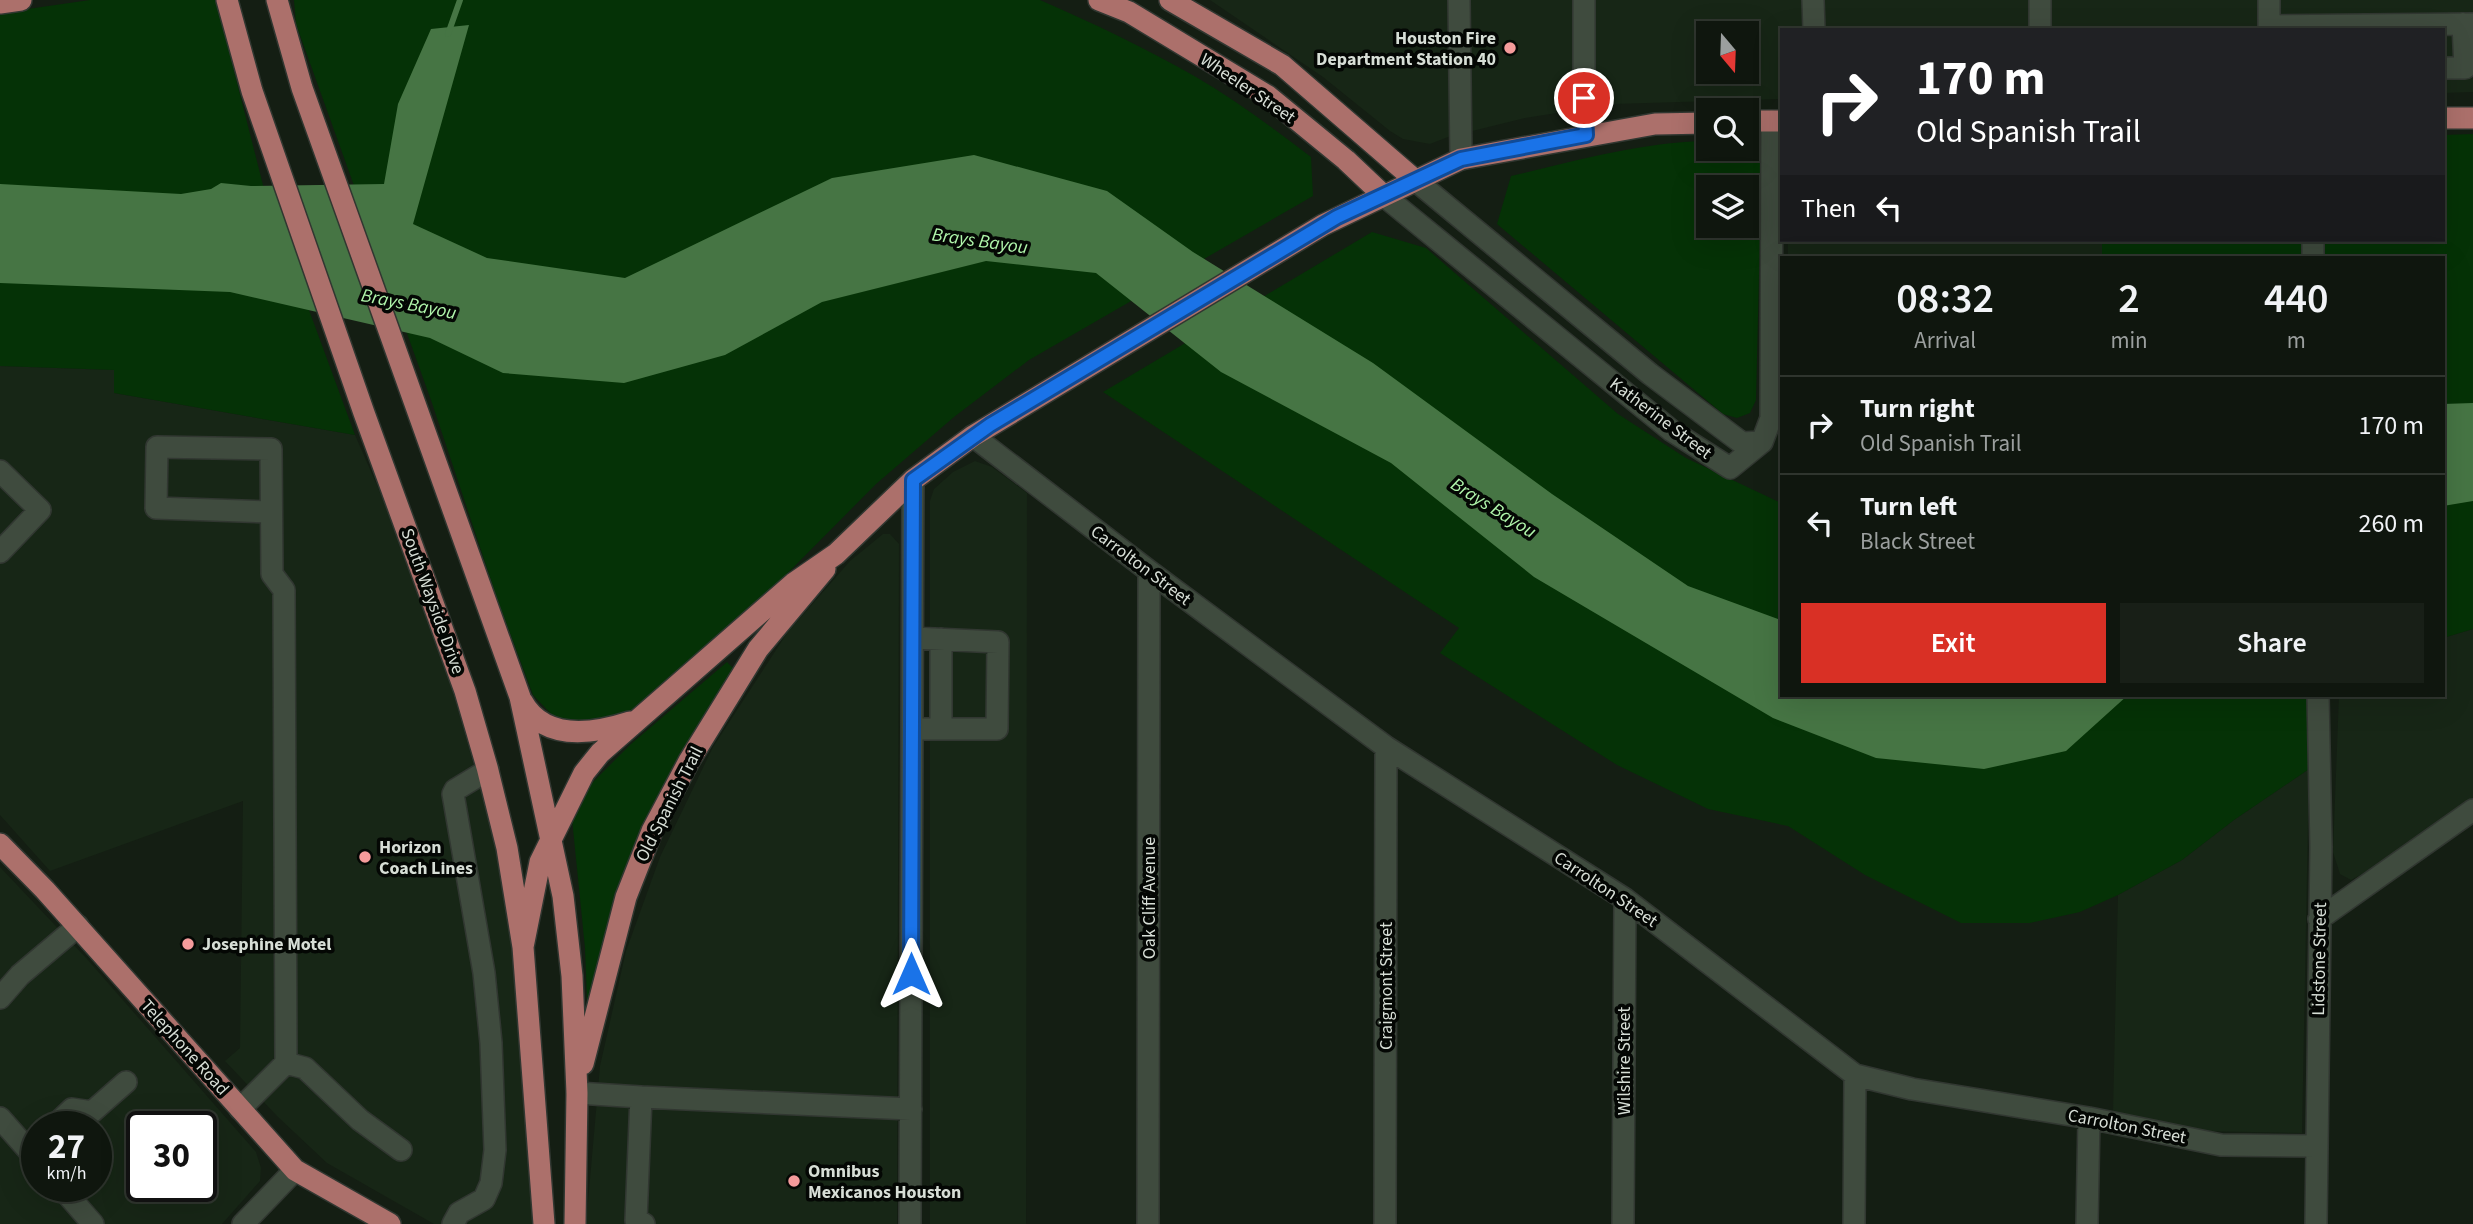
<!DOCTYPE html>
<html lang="en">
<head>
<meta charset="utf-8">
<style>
	body { margin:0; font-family:"Source Sans 3",sans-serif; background:#181f17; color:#f1f3f6; height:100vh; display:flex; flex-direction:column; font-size:26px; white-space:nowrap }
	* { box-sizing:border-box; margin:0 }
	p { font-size:23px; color:#9b9f9e }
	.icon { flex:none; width:38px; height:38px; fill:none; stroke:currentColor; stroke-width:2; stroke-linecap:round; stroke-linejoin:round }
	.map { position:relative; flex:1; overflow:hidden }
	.sheet { position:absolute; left:1780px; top:256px; width:665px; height:441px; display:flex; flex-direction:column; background:#0f160e; border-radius:0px; box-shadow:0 7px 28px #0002,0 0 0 2px #2f352e }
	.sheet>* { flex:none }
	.top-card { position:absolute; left:1780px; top:28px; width:665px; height:214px; border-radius:0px; box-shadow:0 7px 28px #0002,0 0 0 2px #2f352e; background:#202124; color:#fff; overflow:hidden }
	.needle { width:46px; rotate:161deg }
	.controls { position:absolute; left:1696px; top:21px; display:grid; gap:14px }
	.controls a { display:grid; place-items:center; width:63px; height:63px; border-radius:0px; background:#0f160e; box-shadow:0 7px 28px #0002,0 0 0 2px #2f352e; font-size:35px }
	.speed { position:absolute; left:21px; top:1111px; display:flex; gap:14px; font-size:35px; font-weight:700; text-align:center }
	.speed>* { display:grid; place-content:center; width:91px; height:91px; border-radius:50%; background:#0f160e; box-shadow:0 7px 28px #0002,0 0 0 2px #2f352e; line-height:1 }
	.speed small { font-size:18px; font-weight:400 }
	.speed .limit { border:4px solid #111; border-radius:10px; background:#fff; color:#111 }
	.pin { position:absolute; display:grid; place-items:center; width:60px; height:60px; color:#fff; margin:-30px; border:4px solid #fff; border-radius:50%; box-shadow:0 2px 7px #0007 }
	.me { position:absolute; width:77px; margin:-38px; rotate:0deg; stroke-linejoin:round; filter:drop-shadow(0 0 5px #0008) }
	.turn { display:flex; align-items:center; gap:24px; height:147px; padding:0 21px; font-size:32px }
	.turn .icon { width:91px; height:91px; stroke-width:2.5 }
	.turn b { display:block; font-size:49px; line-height:60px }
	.then { display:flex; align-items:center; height:66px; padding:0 21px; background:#0003; gap:14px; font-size:26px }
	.eta { display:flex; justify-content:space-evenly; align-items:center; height:119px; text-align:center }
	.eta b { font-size:42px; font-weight:600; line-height:49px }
	.button { display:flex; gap:14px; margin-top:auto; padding:14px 21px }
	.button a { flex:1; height:80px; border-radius:0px; background:#d93025; color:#fff; font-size:28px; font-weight:600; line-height:80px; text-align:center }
	.button a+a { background:#181f17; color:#f1f3f6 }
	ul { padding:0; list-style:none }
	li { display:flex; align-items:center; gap:21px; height:98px; padding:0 21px; border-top:2px solid #2f352e }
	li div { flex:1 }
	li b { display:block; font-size:26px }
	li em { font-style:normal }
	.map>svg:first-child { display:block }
</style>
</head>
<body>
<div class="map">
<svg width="2473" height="1224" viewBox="0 0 2473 1224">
	<rect width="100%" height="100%" fill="#141e13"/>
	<path fill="#172616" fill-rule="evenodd" d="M 1210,0 L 2473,0 L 2473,92 L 2443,93 L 2443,30 L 1782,30 L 1781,99 L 1614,104 L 1525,118 L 1448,137 L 1430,144 L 1403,139 L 1390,131 L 1323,77 ZM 1708,33 L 1746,33 L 1746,72 L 1708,72 Z
		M 1788,240 L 2102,240 L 2102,257 L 1788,257 Z
		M 0,366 L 115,370 L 114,393 L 355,435 L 390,515 L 451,685 L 504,871 L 520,969 L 534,1224 L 434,1224 L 327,1163 L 278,1117 L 225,1061 L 240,1048 L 243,801 L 50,871 L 0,815 Z
		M 975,461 L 992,467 L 1027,493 L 1026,1224 L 930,1224 L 930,501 L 934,489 L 953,472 Z
		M 883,534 L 890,534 L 899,544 L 897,1224 L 586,1224 L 600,1066 L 626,951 L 660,857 L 713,747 L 787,633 L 850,561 Z
		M 2473,629 L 2473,799 L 2370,870 L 2351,880 L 2340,874 L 2333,852 L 2339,695 L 2443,695 L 2443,638 Z
		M 2309,769 L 2302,1133 L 2202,1131 L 2113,1112 L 2118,895 L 2182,860 L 2234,820 Z
		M 0,867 L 87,959 L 256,1152 L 261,1168 L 260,1181 L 222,1224 L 0,1224 ZM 37,1127 L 96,1127 L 96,1186 L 37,1186 ZM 142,1127 L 201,1127 L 201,1186 L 142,1186 Z"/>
	<path fill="#053206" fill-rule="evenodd" d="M 90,0 L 216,0 L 263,185 L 355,435 L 114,393 L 114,370 L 0,366 L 0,13 Z
		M 294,0 L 1040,0 C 1093,23 1145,48 1196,77 C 1236,100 1274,129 1311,157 L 1313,196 L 1029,360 L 954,417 L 876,484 L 765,596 L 626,717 L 591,726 L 558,721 L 533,695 L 498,601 L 432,403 L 296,24 Z
		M 2473,134 L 2473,629 L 2443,638 L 2443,257 L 2102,257 L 2102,240 L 2443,240 L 2443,135 Z
		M 1747,140 L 1762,149 L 1756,400 L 1750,413 L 1737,418 L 1723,414 L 1497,224 L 1511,176 C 1575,161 1641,142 1708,141 L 1708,149 L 1746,149 ZM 1708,187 L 1746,187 L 1746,226 L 1708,226 Z
		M 1372,232 L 1426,248 L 1618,414 L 1686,458 L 1781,503 L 1782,695 L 2311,695 L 2309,769 L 2234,820 L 2182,860 L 2118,895 L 2080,912 L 2030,923 L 1961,923 L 1865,875 L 1788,826 L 1708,809 L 1617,765 L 1440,653 L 1459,628 L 1103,392 Z
		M 727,662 L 734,669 L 686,747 L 590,1004 L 587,1000 L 585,948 L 572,819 L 590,785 L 631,744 Z"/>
	<path fill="#467544" d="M 469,25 L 413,224 L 487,258 L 625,278 L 832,178 L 974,155 L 1107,191 L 1193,252 L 1373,363 L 1552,494 L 1688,586 L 1781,620 L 1782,695 L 2128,695 L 2066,751 L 1984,769 L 1876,758 L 1773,718 L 1534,577 L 1391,463 L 1221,372 L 1096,273 L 986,261 L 822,302 L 725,355 L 624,383 L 503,373 L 430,338 L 230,292 L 0,283 L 0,184 L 181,194 L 211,189 L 221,183 L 251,186 L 384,184 L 398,104 L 431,29 Z
		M 2473,403 L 2473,501 L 2443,506 L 2443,404 Z"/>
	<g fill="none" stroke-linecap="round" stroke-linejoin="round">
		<path stroke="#467544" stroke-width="6" d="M 448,34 L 460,0"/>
		<defs>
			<path id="minor" d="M 1459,0 L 1461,159
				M 1584,0 L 1584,117 L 1586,135
				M 1813,0 L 1814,30
				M 2040,0 L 2040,30
				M 2269,26 L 2473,24
				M 2269,30 L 2269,0
				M 2443,68 L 2465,68 L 2463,24
				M 1415,180 L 1650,374 L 1742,443 L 1762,442
				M 1383,195 L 1672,431 L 1730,468 L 1762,442
				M 2313,240 L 2313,257
				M 973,436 L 1149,571 L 1386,747 L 1625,899 L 1855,1075 L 1912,1089 L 2089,1118 L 2221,1145 L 2316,1146
				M 1762,442 L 1771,418 L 1772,121
				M 0,471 L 40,510 L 0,552
				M 941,728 L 941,639
				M 912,729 L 997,729 L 998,642 L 913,638
				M 2319,919 L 2473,810
				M 0,998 L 20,975 L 78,926
				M 286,1063 L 305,1068 L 360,1120 L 401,1150
				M 577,1093 L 641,1097
				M 240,1109 L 286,1063 L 284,590 L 272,574 L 271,449 L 157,447 L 156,508 L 271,512
				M 0,1118 L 37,1160
				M 53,1127 L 72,1109 L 92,1112 L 126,1082
				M 60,1186 L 93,1224
				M 243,1224 L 295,1170
				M 453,1224 L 459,1213 L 484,1199 L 491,1183 L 495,1150 L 491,1043 L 484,973 L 453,794 L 455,790 L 488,770
				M 644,1224 L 636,1220 L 641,1097 L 911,1109
				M 910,1224 L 913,480
				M 1148,1224 L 1149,571
				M 1385,1224 L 1386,747
				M 1623,1224 L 1625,899
				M 1854,1224 L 1855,1075
				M 2087,1224 L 2089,1118
				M 2316,1224 L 2321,847 L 2318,695"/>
			<path id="major" d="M 227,0 L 252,91 L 364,413 L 465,691 L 487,767 L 507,848 L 523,947 L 544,1224
				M 277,0 L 302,88 L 520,697 L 563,896 L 572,976 L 577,1093 L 575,1224
				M 1099,0 L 1129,12 L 1268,96 L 1346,160 L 1383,195
				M 1170,0 L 1282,65 L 1415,180
				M 0,3 L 21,0
				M 2443,118 L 2473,118
				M 1746,121 L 1782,121
				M 522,701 C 544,742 593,734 630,722
				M 0,844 L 45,890 L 295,1170 L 390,1224
				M 523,947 L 540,862 L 584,773 L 600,753 L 794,583 L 836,554 L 913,480 L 973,436 L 1323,225 L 1461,159 L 1655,124 L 1708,123
				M 583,1064 L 626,897 L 652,831 L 689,761 L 758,649 L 825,569"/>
		</defs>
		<use href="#minor" stroke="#313731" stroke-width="24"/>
		<use href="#major" stroke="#313731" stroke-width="24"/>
		<use href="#minor" stroke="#3f4b3e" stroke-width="21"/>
		<use href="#major" stroke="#ac706b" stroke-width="21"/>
	</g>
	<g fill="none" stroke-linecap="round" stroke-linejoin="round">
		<defs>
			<path id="route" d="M 911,974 L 913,480 L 990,425 L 1337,217 L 1461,159 L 1586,135 L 1584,98"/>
		</defs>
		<use href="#route" stroke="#114b97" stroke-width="18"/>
		<use href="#route" stroke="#1a73e8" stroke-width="12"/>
	</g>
	<g fill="#f59b9b" stroke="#040704" stroke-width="2.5">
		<circle cx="1510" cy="48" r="7"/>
		<circle cx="365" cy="857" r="7"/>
		<circle cx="188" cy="944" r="7"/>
		<circle cx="794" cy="1181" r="7"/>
	</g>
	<g text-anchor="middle" stroke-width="7" stroke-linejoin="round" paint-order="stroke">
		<g font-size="18" font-weight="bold" fill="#d7ded6" stroke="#040704" text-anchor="start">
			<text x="1496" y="44" text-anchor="end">Houston Fire<tspan x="1496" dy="21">Department Station 40</tspan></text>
			<text x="379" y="853">Horizon<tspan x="379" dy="21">Coach Lines</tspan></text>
			<text x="202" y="950">Josephine Motel</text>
			<text x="808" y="1177">Omnibus<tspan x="808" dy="21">Mexicanos Houston</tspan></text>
		</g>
		<g font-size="18" fill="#d7ded6" stroke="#040704">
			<text transform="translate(1248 88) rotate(34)" y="6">Wheeler Street</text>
			<text transform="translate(1661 418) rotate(37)" y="6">Katherine Street</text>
			<text transform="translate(1141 565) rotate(37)" y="6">Carrolton Street</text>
			<text transform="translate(433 601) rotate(70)" y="6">South Wayside Drive</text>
			<text transform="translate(669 804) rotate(-63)" y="6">Old Spanish Trail</text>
			<text transform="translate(1606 889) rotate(34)" y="6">Carrolton Street</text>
			<text transform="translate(1149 898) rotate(-90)" y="6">Oak Cliff Avenue</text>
			<text transform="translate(2319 959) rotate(-89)" y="6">Lidstone Street</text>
			<text transform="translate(1386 986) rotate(-90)" y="6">Craigmont Street</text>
			<text transform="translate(185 1047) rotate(48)" y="6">Telephone Road</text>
			<text transform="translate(1624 1061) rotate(-90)" y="6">Wilshire Street</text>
			<text transform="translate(2127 1126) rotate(11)" y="6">Carrolton Street</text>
		</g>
		<g font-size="19" font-style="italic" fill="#b0f6ab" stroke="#040704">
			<text transform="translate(980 240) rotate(8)" y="7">Brays Bayou</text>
			<text transform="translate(409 303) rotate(11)" y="7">Brays Bayou</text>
			<text transform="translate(1494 507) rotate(32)" y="7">Brays Bayou</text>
		</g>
	</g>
</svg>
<div class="controls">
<a><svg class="needle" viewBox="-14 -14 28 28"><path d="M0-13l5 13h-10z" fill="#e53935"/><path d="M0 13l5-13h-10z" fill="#9b9f9e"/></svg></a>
<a><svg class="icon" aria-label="search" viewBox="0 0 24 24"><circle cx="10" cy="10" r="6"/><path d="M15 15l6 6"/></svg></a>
<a><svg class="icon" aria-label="layers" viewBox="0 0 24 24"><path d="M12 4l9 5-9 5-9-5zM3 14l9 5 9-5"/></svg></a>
</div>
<div class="speed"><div>27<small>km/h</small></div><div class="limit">30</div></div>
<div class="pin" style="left:1584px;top:98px;background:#d93025"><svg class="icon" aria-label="arrive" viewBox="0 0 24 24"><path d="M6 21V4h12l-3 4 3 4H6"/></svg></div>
<svg class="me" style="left:911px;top:974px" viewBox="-20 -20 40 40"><path d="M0-17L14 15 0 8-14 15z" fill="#1a73e8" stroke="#fff" stroke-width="4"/></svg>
<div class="top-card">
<div class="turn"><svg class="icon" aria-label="right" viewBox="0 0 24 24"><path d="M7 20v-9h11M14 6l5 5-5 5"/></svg><div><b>170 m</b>Old Spanish Trail</div></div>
<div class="then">Then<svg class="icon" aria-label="left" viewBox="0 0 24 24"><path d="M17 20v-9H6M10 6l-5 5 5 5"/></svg></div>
</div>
<section class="sheet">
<div class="eta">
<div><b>08:32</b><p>Arrival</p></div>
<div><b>2</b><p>min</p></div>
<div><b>440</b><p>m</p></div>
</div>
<ul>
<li><svg class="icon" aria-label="right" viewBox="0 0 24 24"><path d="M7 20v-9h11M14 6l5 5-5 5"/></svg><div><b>Turn right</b><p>Old Spanish Trail</p></div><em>170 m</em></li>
<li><svg class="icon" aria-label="left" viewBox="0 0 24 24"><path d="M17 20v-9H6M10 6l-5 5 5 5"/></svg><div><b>Turn left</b><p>Black Street</p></div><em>260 m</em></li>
</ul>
<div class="button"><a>Exit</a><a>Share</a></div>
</section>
</div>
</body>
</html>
